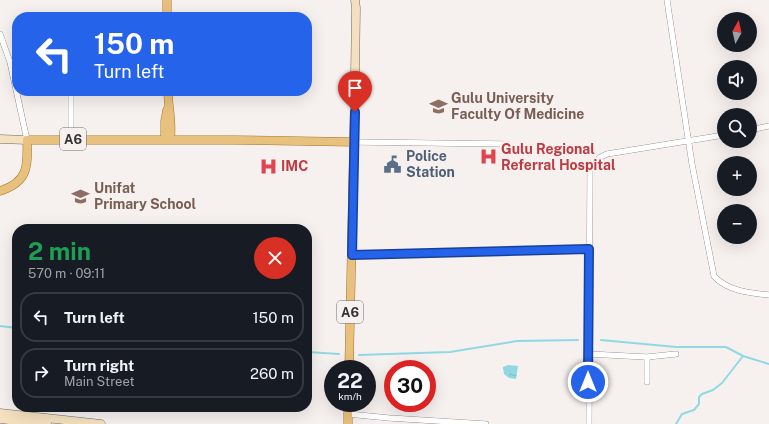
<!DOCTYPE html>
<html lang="en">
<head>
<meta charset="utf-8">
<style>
	body { margin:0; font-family:"Public Sans",sans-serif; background:#20242c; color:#f1f3f6; height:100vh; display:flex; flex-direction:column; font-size:15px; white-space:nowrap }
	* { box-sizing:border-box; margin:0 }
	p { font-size:13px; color:#9ea1a6 }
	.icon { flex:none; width:22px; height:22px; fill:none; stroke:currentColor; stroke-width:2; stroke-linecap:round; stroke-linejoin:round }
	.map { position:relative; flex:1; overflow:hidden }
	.side { position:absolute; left:12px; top:224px; width:300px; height:188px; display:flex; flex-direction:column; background:#171b24; border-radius:16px; box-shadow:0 4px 16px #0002 }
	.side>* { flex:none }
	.guide { position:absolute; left:12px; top:12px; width:300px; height:84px; border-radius:16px; box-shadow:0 4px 16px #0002; background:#2563eb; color:#fff; overflow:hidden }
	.needle { width:26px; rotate:8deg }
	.controls { position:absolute; left:717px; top:12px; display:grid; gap:8px }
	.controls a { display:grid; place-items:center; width:40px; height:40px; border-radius:50%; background:#171b24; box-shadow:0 4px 16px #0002; font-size:20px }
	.speed { position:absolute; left:324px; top:360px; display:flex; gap:8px; font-size:20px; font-weight:700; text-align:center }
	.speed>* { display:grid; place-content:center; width:52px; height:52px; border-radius:50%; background:#171b24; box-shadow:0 4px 16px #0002; line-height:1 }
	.speed small { font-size:10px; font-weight:400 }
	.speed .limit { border:6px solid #d22; background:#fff; color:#111 }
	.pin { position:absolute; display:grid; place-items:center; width:34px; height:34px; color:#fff; margin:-41px -17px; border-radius:50% 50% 50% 0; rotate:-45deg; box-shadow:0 0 4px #0007 }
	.pin .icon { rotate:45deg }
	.me { position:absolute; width:44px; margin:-22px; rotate:0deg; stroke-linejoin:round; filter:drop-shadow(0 0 3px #0008) }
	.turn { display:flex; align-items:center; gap:14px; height:84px; padding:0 16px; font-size:18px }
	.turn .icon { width:52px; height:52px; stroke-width:2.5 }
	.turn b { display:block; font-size:28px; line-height:34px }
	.round { display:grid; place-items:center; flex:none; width:42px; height:42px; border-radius:21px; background:#20242c }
	.head { display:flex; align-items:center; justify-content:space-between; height:68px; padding:0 16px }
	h1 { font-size:24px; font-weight:700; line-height:30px; color:#1e9e55 }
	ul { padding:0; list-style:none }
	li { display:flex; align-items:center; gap:12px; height:50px; margin:0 8px 6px; padding:0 8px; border:2px solid #363941; border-radius:16px }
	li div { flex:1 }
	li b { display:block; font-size:15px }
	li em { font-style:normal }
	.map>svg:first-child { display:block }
</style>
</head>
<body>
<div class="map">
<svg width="769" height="424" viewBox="0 0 769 424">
	<defs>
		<pattern id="water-ripples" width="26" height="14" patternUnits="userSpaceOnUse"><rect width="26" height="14" fill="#90d9e3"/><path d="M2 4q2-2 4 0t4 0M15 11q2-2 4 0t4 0" fill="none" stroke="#7dbbc3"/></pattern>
	</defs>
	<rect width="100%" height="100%" fill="#f6f1ef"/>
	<path fill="url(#water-ripples)" d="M 508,365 L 518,366 L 516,379 L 509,378 L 504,374 L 503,367 Z"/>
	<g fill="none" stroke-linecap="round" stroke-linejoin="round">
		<path stroke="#90d9e3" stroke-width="2" d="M 0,326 L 17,328
			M 601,340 L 676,347 L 726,347 L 743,356 L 769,364
			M 307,352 L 339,354
			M 359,355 L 450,352 L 517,341 L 578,340
			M 676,424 L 682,414 L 694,410 L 699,404 L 699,397 L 702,394 L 713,390 L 722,383 L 743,356"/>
		<defs>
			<path id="street" d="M 667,0 L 692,164 L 714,276 C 727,291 750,293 769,295
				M 0,34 L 10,62 L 27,140
				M 71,91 L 71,139
				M 750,130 L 769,126
				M 354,142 L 507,144
				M 352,255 L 589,249
				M 588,354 L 647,357 L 676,354
				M 647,357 L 647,382
				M 348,414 L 389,418 L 486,424
				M 589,424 L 590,170 L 599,158 L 607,154 L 724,135"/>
			<path id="secondary" d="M 0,139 L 27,140
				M 354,142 L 356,8 L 355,0
				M 0,413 L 101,424
				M 0,419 L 47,424"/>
			<path id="primary" d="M 167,17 L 167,0
				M 168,91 C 168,108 173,123 170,140
				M 165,140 L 165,121 L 167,110
				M 0,191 C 28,182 28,167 27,140 L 234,140 L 354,142 L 349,369
				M 348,424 L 348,403"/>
		</defs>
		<use href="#street" stroke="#6e6a68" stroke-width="6"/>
		<use href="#secondary" stroke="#6e6a68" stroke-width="9"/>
		<use href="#primary" stroke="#a1742c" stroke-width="9"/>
		<use href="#street" stroke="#fff" stroke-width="5.5"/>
		<use href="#secondary" stroke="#f4e0be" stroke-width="8"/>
		<use href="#primary" stroke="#e9c17e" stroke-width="8"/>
	</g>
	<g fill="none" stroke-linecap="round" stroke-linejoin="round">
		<defs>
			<path id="route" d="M 355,112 L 352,255 L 589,249 L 588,382"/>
		</defs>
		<use href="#route" stroke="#184099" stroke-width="10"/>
		<use href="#route" stroke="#2563eb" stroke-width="7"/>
	</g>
	<defs>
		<symbol id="university-bare" viewBox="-9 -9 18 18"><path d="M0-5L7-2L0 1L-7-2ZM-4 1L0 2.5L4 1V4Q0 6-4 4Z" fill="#8d6e63" stroke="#f6f1ef" stroke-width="2.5" paint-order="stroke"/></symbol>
		<symbol id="hospital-bare" viewBox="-9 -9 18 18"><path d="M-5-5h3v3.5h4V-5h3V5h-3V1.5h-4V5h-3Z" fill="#e0444e" stroke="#f6f1ef" stroke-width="2.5" paint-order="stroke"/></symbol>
		<symbol id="civic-bare" viewBox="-9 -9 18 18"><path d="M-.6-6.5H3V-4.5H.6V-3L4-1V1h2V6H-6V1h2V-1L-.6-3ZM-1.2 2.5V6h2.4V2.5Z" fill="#5c6f8a" stroke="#f6f1ef" stroke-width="2.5" paint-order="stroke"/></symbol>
		<symbol id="school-bare" viewBox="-9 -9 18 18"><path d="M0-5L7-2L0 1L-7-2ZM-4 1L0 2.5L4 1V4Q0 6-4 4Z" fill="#8d6e63" stroke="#f6f1ef" stroke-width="2.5" paint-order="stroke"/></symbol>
	</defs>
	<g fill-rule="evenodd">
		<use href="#university-bare" x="426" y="94" width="25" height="25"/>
		<use href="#hospital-bare" x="476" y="144" width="25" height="25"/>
		<use href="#civic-bare" x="380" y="152" width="25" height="25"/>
		<use href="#hospital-bare" x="256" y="154" width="25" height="25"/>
		<use href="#school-bare" x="68" y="184" width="25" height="25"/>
	</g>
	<g text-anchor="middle" stroke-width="4" stroke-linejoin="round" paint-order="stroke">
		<g fill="#f6f1ef" stroke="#6e6b6b" stroke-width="1">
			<rect x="60" y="128" width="26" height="22" rx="3"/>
			<rect x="337" y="301" width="26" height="22" rx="3"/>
		</g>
		<g font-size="13" font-weight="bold" fill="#343232">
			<text x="73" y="144">A6</text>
			<text x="350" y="317">A6</text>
		</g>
		<g font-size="14" font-weight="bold" fill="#785e54" stroke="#f6f1ef" text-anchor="start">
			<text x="451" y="103">Gulu University<tspan x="451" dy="16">Faculty Of Medicine</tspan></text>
			<text x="94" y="193">Unifat<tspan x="94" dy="16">Primary School</tspan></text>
		</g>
		<g font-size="14" font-weight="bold" fill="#be3a42" stroke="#f6f1ef" text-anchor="start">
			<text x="501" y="154">Gulu Regional<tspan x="501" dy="16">Referral Hospital</tspan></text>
			<text x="281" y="171">IMC</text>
		</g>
		<g font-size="14" font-weight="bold" fill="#4e5e75" stroke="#f6f1ef" text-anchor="start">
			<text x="406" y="161">Police<tspan x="406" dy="16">Station</tspan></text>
		</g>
	</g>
</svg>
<div class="controls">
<a><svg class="needle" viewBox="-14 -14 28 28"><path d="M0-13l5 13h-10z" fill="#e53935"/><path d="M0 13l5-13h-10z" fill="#9ea1a6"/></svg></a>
<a><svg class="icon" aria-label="sound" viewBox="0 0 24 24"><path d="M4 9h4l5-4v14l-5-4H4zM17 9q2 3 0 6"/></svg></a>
<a><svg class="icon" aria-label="search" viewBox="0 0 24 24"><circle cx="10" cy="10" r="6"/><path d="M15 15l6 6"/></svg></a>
<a>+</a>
<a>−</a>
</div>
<div class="speed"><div>22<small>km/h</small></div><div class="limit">30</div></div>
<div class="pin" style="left:355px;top:112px;background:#d93025"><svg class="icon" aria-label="arrive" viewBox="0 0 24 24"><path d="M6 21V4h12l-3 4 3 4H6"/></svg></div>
<svg class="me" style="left:588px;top:382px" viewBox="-20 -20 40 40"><circle r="17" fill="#2563eb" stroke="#fff" stroke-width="3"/><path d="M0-11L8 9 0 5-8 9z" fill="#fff"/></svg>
<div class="guide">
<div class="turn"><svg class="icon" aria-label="left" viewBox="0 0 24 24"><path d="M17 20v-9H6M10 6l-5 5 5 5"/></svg><div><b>150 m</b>Turn left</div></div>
</div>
<section class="side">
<div class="head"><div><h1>2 min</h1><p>570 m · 09:11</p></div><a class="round" style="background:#d93025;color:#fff"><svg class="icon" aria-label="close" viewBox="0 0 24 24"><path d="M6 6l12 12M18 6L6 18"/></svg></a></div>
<ul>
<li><svg class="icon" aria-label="left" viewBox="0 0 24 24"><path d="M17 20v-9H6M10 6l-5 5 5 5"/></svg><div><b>Turn left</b></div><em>150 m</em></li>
<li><svg class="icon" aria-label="right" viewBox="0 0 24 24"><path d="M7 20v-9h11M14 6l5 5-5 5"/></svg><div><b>Turn right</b><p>Main Street</p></div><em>260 m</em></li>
</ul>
</section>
</div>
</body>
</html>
